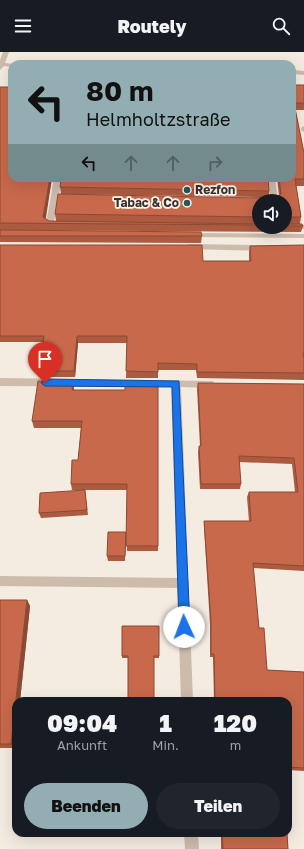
<!DOCTYPE html>
<html lang="de">
<head>
<meta charset="utf-8">
<style>
	body { margin:0; font-family:"Golos Text",sans-serif; background:#20242c; color:#f1f3f6; height:100vh; display:flex; flex-direction:column; font-size:15px; white-space:nowrap }
	* { box-sizing:border-box; margin:0 }
	p { font-size:13px; color:#9ea1a6 }
	.icon { flex:none; width:22px; height:22px; fill:none; stroke:currentColor; stroke-width:2; stroke-linecap:round; stroke-linejoin:round }
	.map { position:relative; flex:1; overflow:hidden }
	.sheet { position:absolute; left:12px; top:645px; width:280px; height:140px; display:flex; flex-direction:column; background:#171b24; border-radius:12px; box-shadow:0 4px 16px #0002 }
	.sheet>* { flex:none }
	.guide { position:absolute; left:8px; top:8px; width:288px; height:122px; border-radius:12px; box-shadow:0 4px 16px #0002; background:#92aeb2; color:#111; overflow:hidden }
	.buttons { position:absolute; left:252px; top:142px; display:grid; gap:8px }
	.buttons a { display:grid; place-items:center; width:40px; height:40px; border-radius:50%; background:#171b24; box-shadow:0 4px 16px #0002; font-size:20px }
	.pin { position:absolute; display:grid; place-items:center; width:34px; height:34px; color:#fff; margin:-41px -17px; border-radius:50% 50% 50% 0; rotate:-45deg; box-shadow:0 0 4px #0007 }
	.pin .icon { rotate:45deg }
	.me { position:absolute; width:44px; margin:-22px; rotate:358deg; stroke-linejoin:round; filter:drop-shadow(0 0 3px #0008) }
	.turn { display:flex; align-items:center; gap:14px; height:84px; padding:0 12px; font-size:18px }
	.turn .icon { width:52px; height:52px; stroke-width:2.5 }
	.turn b { display:block; font-size:28px; line-height:34px }
	.lanes { display:flex; align-items:center; height:38px; padding:0 12px; background:#0003; justify-content:center; gap:20px; direction:ltr }
	.lanes .off { opacity:.35 }
	.eta { display:flex; justify-content:space-evenly; align-items:center; height:68px; text-align:center }
	.eta b { font-size:24px; font-weight:800; line-height:28px }
	.action { display:flex; gap:8px; margin-top:auto; padding:8px 12px }
	.action a { flex:1; height:46px; border-radius:24px; background:#92aeb2; color:#111; font-size:16px; font-weight:800; line-height:46px; text-align:center }
	.action a+a { background:#20242c; color:#f1f3f6 }
	header { display:flex; justify-content:space-between; align-items:center; height:52px; padding:0 12px; background:#171b24; font-size:18px; font-weight:800 }
	.map>svg:first-child { display:block }
</style>
</head>
<body>
<header><svg class="icon" aria-label="menu" viewBox="0 0 24 24"><path d="M4 6h16M4 12h16M4 18h16"/></svg>Routely<svg class="icon" aria-label="search" viewBox="0 0 24 24"><circle cx="10" cy="10" r="6"/><path d="M15 15l6 6"/></svg></header>
<div class="map">
<svg width="304" height="797" viewBox="0 0 304 797">
	<rect width="100%" height="100%" fill="#f4ebe1"/>
	<g fill="none" stroke-linecap="round" stroke-linejoin="round">
		<path fill="#cdbbac" fill-rule="evenodd" d="M 3,0 L 9,0 L 5,11 L 14,12 L 12,12 L 12,15 L 4,14 L 0,18 L 0,8 Z
			M 292,18 L 304,19 L 304,23 L 292,22 Z
			M 304,74 L 304,80 L 301,78 L 302,75 Z
			M 54,126 L 62,126 L 54,170 L 62,170 L 62,174 C 57,175 49,176 46,172 Z
			M 267,126 L 275,126 L 278,149 L 261,149 L 262,147 L 270,147 Z
			M 285,173 L 304,173 L 304,177 L 282,177 L 281,175 L 285,175 Z
			M 185,181 L 304,182 L 304,186 L 188,185 L 184,183 Z
			M 0,524 L 183,526 L 187,527 L 189,531 L 187,535 L 183,536 L 0,534 Z"/>
		<path fill="#cdbbac" fill-rule="evenodd" d="M 190,192 L 262,193 L 266,196 L 262,199 L 187,197 L 187,193 Z
			M 0,326 L 213,329 L 215,332 L 210,336 L 181,335 L 193,649 L 181,649 L 171,335 L 0,334 Z
			M 184,781 L 198,781 L 199,797 L 185,797 Z"/>
	</g>
	<path fill="#ac5a40" d="M 292,33 L 304,33 L 304,58 L 295,58 L 304,101 L 304,134 L 296,134 L 301,165 L 300,172 L 285,172 L 259,149 L 259,175 L 285,175 L 285,172 L 303,174 L 301,180 L 0,178 L 0,35 L 52,126 L 45,166 L 49,169 L 56,169 L 55,162 L 260,145 L 61,142 L 60,135 L 269,139 L 269,144 L 279,144 L 277,126 L 292,126 Z
		M 0,178 L 202,184 L 201,191 L 0,190 Z
		M 0,193 L 203,209 L 249,209 L 249,200 L 250,194 L 304,193 L 304,328 L 197,326 L 196,318 L 158,318 L 158,326 L 126,326 L 127,291 L 78,291 L 75,325 L 41,325 L 40,319 L 44,290 L 0,290 Z
		M 158,330 L 158,499 L 127,499 L 127,438 L 85,438 L 88,463 L 41,466 L 39,461 L 84,438 L 72,438 L 71,432 L 78,408 L 81,376 L 34,376 L 32,369 L 74,336 L 74,338 L 125,338 Z
		M 198,331 L 304,332 L 304,519 L 253,516 L 259,576 L 267,618 L 304,620 L 304,719 L 288,718 L 288,649 L 214,649 L 213,605 L 210,605 L 210,573 L 204,474 L 204,469 L 249,469 L 247,445 L 249,440 L 295,440 L 292,412 L 239,410 L 241,432 L 240,437 L 200,437 L 198,400 L 199,394 L 200,394 L 197,337 Z
		M 126,486 L 125,509 L 108,509 L 107,504 Z
		M 0,548 L 27,548 L 30,554 L 15,696 L 0,696 Z
		M 159,574 L 159,606 L 122,606 L 122,604 Z
		M 221,781 L 287,781 L 288,797 L 221,797 Z"/>
	<path fill="#8c4a34" d="M 50,126 L 52,126 L 45,172 L 43,165 Z
		M 77,284 L 78,291 L 75,325 L 74,319 Z
		M 73,329 L 74,336 L 73,344 L 72,338 Z
		M 27,548 L 30,554 L 20,649 L 16,649 L 16,682 L 15,696 L 11,692 Z"/>
	<path fill="#c8694b" stroke="#8c4a34" d="M 292,33 L 304,33 L 304,51 L 294,51 L 304,101 L 304,127 L 295,127 L 301,165 L 286,165 L 285,166 L 285,149 L 259,149 L 259,165 L 55,162 L 58,142 L 260,146 L 262,144 L 279,144 L 281,142 L 279,126 L 292,126 Z
		M 0,35 L 12,35 L 12,126 L 50,126 L 43,165 L 49,169 L 259,172 L 259,173 L 0,171 Z
		M 61,126 L 268,126 L 269,139 L 60,135 Z
		M 285,172 L 302,172 L 303,174 L 285,174 Z
		M 0,178 L 201,180 L 202,184 L 0,184 Z
		M 0,193 L 202,193 L 203,209 L 251,209 L 250,194 L 304,193 L 304,301 L 303,301 L 304,307 L 304,321 L 197,320 L 197,312 L 158,311 L 158,320 L 126,319 L 127,284 L 77,284 L 74,319 L 40,319 L 44,284 L 0,284 Z
		M 38,329 L 73,329 L 72,338 L 125,338 L 125,330 L 158,330 L 158,494 L 126,494 L 127,432 L 71,432 L 72,408 L 78,408 L 82,369 L 32,369 Z
		M 198,331 L 304,332 L 304,514 L 253,511 L 259,576 L 264,576 L 267,618 L 304,620 L 304,716 L 288,715 L 288,649 L 215,649 L 214,602 L 211,602 L 211,569 L 204,469 L 251,469 L 249,440 L 298,440 L 294,406 L 239,404 L 241,432 L 201,432 L 199,394 L 201,394 Z
		M 85,438 L 87,458 L 39,461 L 40,441 Z
		M 108,480 L 126,480 L 125,504 L 107,504 Z
		M 0,548 L 27,548 L 11,692 L 0,692 Z
		M 122,574 L 159,574 L 159,604 L 154,604 L 154,649 L 128,649 L 128,604 L 122,604 Z
		M 222,781 L 287,781 L 288,797 L 223,797 Z"/>
	<path fill="#1a73e8" stroke="#114b97" d="M 45,327 L 179,329 L 190,575 L 188,579 L 184,580 L 180,579 L 179,575 L 172,335 L 45,334 L 41,331 Z"/>
	<g fill="#1f5a5e" stroke="#fbf5ee" stroke-width="1.5">
		<circle cx="187" cy="138" r="4"/>
		<circle cx="187" cy="151" r="4"/>
	</g>
	<g text-anchor="middle" stroke-width="3.5" stroke-linejoin="round" paint-order="stroke">
		<g font-size="12" font-weight="bold" fill="#3b302b" stroke="#fbf5ee" text-anchor="start">
			<text x="195" y="142">Rezfon</text>
			<text x="179" y="155" text-anchor="end">Tabac &amp; Co</text>
		</g>
	</g>
</svg>
<div class="buttons">
<a><svg class="icon" aria-label="sound" viewBox="0 0 24 24"><path d="M4 9h4l5-4v14l-5-4H4zM17 9q2 3 0 6"/></svg></a>
</div>
<div class="pin" style="left:45px;top:331px;background:#d93025"><svg class="icon" aria-label="arrive" viewBox="0 0 24 24"><path d="M6 21V4h12l-3 4 3 4H6"/></svg></div>
<svg class="me" style="left:184px;top:575px" viewBox="-20 -20 40 40"><circle r="19" fill="#fff"/><path d="M0-13L10 11 0 6-10 11z" fill="#1a73e8"/></svg>
<div class="guide">
<div class="turn"><svg class="icon" aria-label="left" viewBox="0 0 24 24"><path d="M17 20v-9H6M10 6l-5 5 5 5"/></svg><div><b>80 m</b>Helmholtzstraße</div></div>
<div class="lanes"><svg class="icon" aria-label="left" viewBox="0 0 24 24"><path d="M17 20v-9H6M10 6l-5 5 5 5"/></svg><svg class="icon off" aria-label="ahead" viewBox="0 0 24 24"><path d="M12 20V5M6 11l6-6 6 6"/></svg><svg class="icon off" aria-label="ahead" viewBox="0 0 24 24"><path d="M12 20V5M6 11l6-6 6 6"/></svg><svg class="icon off" aria-label="right" viewBox="0 0 24 24"><path d="M7 20v-9h11M14 6l5 5-5 5"/></svg></div>
</div>
<section class="sheet">
<div class="eta">
<div><b>09:04</b><p>Ankunft</p></div>
<div><b>1</b><p>Min.</p></div>
<div><b>120</b><p>m</p></div>
</div>
<div class="action"><a>Beenden</a><a>Teilen</a></div>
</section>
</div>
</body>
</html>
